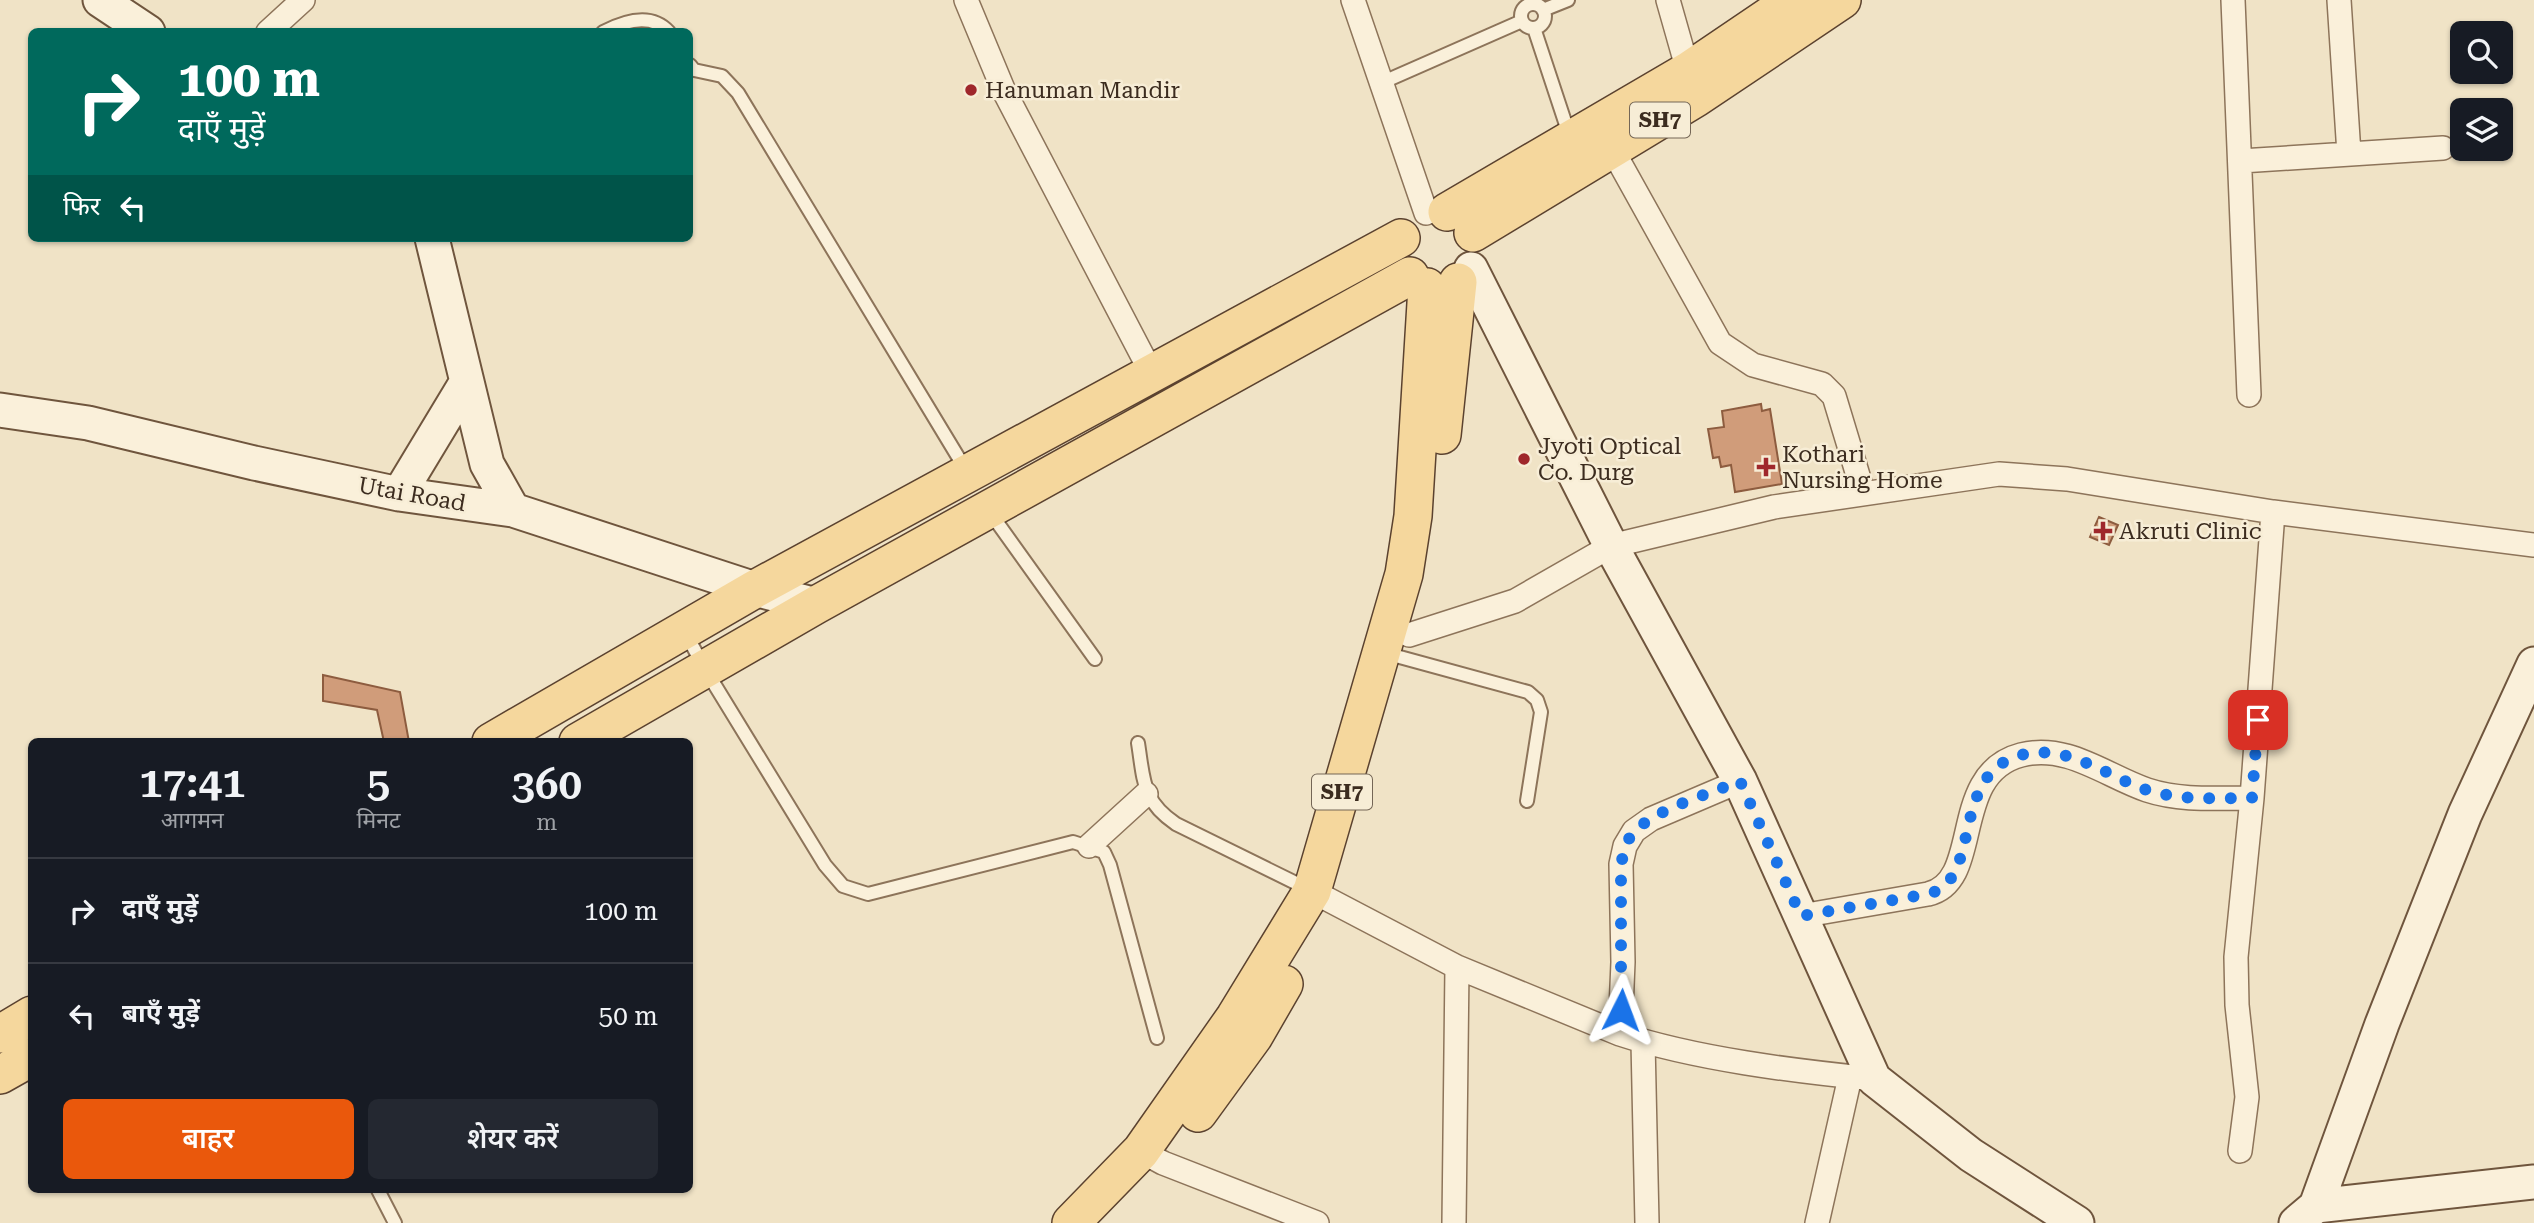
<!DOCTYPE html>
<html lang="hi">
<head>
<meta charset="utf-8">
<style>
	body { margin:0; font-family:"Roboto Serif","Noto Sans Devanagari",serif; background:#242831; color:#f1f3f6; height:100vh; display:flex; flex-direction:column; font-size:26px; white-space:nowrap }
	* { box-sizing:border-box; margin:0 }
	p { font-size:23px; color:#9ea1a6 }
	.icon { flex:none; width:38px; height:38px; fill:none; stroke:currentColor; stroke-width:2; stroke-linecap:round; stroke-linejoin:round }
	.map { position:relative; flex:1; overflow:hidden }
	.panel { position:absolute; left:28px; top:738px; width:665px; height:455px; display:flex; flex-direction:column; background:#171b24; border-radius:10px; box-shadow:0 2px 5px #0004 }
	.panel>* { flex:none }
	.guide { position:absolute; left:28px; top:28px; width:665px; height:214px; border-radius:10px; box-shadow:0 2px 5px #0004; background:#00695c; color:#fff; overflow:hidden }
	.controls { position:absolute; left:2450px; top:21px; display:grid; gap:14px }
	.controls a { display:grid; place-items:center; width:63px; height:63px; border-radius:10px; background:#171b24; box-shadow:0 2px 5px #0004; font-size:35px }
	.pin { position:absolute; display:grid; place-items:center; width:60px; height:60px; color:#fff; margin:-30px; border-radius:14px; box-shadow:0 4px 10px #0006 }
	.me { position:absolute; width:77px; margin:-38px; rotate:3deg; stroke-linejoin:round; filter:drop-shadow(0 0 5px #0008) }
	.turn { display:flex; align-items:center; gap:24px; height:147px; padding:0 35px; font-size:32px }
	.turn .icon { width:91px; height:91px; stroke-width:2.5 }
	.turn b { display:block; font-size:49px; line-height:60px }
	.then { display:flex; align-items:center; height:66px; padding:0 35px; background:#0003; gap:14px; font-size:26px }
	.eta { display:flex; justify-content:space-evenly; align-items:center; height:119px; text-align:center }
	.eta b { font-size:42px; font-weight:600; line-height:49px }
	.cta { display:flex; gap:14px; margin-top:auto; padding:14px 35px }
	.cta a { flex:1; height:80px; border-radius:10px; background:#ea580c; color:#fff; font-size:28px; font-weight:600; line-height:80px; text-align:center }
	.cta a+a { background:#242831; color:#f1f3f6 }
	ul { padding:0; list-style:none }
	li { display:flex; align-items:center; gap:21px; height:105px; padding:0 35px; border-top:2px solid #363941 }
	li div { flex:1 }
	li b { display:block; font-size:26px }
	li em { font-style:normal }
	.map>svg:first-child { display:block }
</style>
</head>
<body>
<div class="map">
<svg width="2534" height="1223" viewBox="0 0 2534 1223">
	<rect width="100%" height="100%" fill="#f0e3c6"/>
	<path fill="#d09c7a" stroke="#8d5c3f" stroke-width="2" d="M 1761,404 L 1762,411 L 1770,409 L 1782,484 L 1735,492 L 1731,465 L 1721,467 L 1719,457 L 1713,458 L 1708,429 L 1724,427 L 1722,411 Z
		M 2099,517 L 2118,525 L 2109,545 L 2090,537 Z
		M 323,675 L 400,692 L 409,742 L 384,742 L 377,710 L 323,701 Z"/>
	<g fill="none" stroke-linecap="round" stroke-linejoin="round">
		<defs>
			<path id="lane" d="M1521 16a12 12 0 1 1 24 0a12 12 0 1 1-24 0Z
				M 1543,10 L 1568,0
				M 1534,28 L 1570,137
				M 603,32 C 624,21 651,12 669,32
				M 690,65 L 694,70 L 722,76 L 738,93 L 966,470
				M 1381,83 L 1522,21
				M 989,511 L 1095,659
				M 685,632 L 705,669 L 825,865 L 843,886 L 868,894 L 1073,842 L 1104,852 L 1110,865 L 1157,1038
				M 1385,653 L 1528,692 L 1537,700 L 1541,712 L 1527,801
				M 1138,743 C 1144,781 1142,801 1176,824 L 1310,890
				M 378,1190 L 395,1223"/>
			<path id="street" d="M 966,0 L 1003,89 L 1152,374
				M 1353,0 L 1426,213
				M 1668,0 L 1691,81
				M 2233,0 L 2249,395
				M 2339,0 L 2349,154
				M 268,32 L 303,0
				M 1612,149 L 1720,343 L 1753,365 L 1822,384 L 1834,396 L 1863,492
				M 2241,161 L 2443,148
				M 1409,635 L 1515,601 L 1611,546 L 1774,507 L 1999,474 L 2067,479 L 2273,512 L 2534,545
				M 1089,846 L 1146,794
				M 1312,891 L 1457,967 L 1620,1034 C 1696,1059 1794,1071 1874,1079
				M 1801,916 L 1928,894 C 1984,881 1948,774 2021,755 C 2067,743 2106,776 2147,790 C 2180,801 2217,798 2252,798
				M 1620,1034 L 1623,962 L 1621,864 L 1625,846 L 1634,831 L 1651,819 L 1740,781
				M 1643,1042 L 1647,1223
				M 1141,1151 L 1163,1163 L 1317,1223
				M 2240,1151 L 2247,1097 L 2237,1005 L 2236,957 L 2252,798 L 2273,512
				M 1454,1223 L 1457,967
				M 1817,1223 L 1850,1077"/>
			<path id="secondary" d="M 100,0 L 148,32
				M 432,238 L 487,464 L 513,510
				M 1471,269 L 1611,546 L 1740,781 L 1874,1079 L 1971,1155 L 2077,1223
				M 0,410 L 88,423 L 254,463 L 399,494 L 513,510 L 755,589 L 816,605
				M 399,494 L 466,383
				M 2316,1206 L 2382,1024 L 2465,814 L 2534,664
				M 2296,1223 L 2316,1206 L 2534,1182"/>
			<path id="primary" d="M 1447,212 L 1688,71 L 1793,0
				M 1473,233 L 1696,98 L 1842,0
				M 1442,435 L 1458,282
				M 491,742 L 755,589 L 1401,238
				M 578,742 L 816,605 L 1410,276
				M 0,1034 L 32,1015
				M 0,1075 L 32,1057
				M 1198,1113 L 1254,1036 L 1284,984
				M 1071,1223 L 1141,1151 L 1235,1017 L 1312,891 L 1404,574 L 1413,516 L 1427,287"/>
		</defs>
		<use href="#lane" stroke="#8d745a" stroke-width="16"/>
		<use href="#street" stroke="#8d745a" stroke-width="26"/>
		<use href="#secondary" stroke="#6f553d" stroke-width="37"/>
		<use href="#primary" stroke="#5b422f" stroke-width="40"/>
		<use href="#lane" stroke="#faf0da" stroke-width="12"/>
		<use href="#street" stroke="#faf0da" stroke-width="23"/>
		<use href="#secondary" stroke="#faf0da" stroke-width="33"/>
		<use href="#primary" stroke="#f5d79d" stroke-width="37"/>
	</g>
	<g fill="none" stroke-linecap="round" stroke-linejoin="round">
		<path stroke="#1a73e8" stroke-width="12" stroke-dasharray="0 21.6" d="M 1621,1010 L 1621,864 C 1624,852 1626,839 1636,830 C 1659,808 1710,794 1740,781 L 1801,916 L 1928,894 C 1984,881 1948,774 2021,755 C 2067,743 2106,776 2147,790 C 2180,801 2217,798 2252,798 L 2258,720"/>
	</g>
	<g fill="#9f272b" stroke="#f7edd6" stroke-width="2.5">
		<circle cx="971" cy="90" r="7"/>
		<circle cx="1524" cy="459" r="7"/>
		<path d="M1762.5 456.5h7v7h7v7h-7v7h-7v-7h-7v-7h7z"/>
		<path d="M2099.5 520.5h7v7h7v7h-7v7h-7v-7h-7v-7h7z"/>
	</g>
	<g text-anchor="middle" stroke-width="5" stroke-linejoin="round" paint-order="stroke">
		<g fill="#f7edd6" stroke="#746656" stroke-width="2">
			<rect x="1630" y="102.5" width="60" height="35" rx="5"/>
			<rect x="1312" y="774.5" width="60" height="35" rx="5"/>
		</g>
		<g font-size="21" font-weight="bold" fill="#3c2c1f">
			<text x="1660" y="127">SH7</text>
			<text x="1342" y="799">SH7</text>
		</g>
		<g font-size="23" fill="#3c2c1f" stroke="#f7edd6" text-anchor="start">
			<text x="985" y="98">Hanuman Mandir</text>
			<text x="1538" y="454">Jyoti Optical<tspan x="1538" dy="26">Co. Durg</tspan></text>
			<text x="1782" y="462">Kothari<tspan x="1782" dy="26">Nursing Home</tspan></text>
			<text x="2119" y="539">Akruti Clinic</text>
		</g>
		<g font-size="23" fill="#3c2c1f" stroke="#f7edd6">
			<text transform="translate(412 494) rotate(10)" y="8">Utai Road</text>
		</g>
	</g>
</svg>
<div class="controls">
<a><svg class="icon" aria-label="search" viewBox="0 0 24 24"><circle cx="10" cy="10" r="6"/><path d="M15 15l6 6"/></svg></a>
<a><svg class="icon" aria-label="layers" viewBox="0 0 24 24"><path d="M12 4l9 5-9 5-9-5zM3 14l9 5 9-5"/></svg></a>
</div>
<div class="pin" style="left:2258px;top:720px;background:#d93025"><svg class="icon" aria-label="arrive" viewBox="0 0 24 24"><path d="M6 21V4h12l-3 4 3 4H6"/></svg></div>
<svg class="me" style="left:1621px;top:1010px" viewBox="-20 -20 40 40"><path d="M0-17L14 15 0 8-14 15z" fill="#1a73e8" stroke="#fff" stroke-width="4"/></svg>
<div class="guide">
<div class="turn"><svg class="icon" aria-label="right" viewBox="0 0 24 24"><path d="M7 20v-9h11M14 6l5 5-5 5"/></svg><div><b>100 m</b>दाएँ मुड़ें</div></div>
<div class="then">फिर<svg class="icon" aria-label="left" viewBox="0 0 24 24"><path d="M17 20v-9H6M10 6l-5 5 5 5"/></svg></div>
</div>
<section class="panel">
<div class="eta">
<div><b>17:41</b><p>आगमन</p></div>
<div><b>5</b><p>मिनट</p></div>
<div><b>360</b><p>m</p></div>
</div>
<ul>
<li><svg class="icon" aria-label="right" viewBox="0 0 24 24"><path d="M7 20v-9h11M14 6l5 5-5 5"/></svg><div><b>दाएँ मुड़ें</b></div><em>100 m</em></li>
<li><svg class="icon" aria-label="left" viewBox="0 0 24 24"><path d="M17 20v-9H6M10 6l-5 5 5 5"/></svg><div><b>बाएँ मुड़ें</b></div><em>50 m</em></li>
</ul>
<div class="cta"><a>बाहर</a><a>शेयर करें</a></div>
</section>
</div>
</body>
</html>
